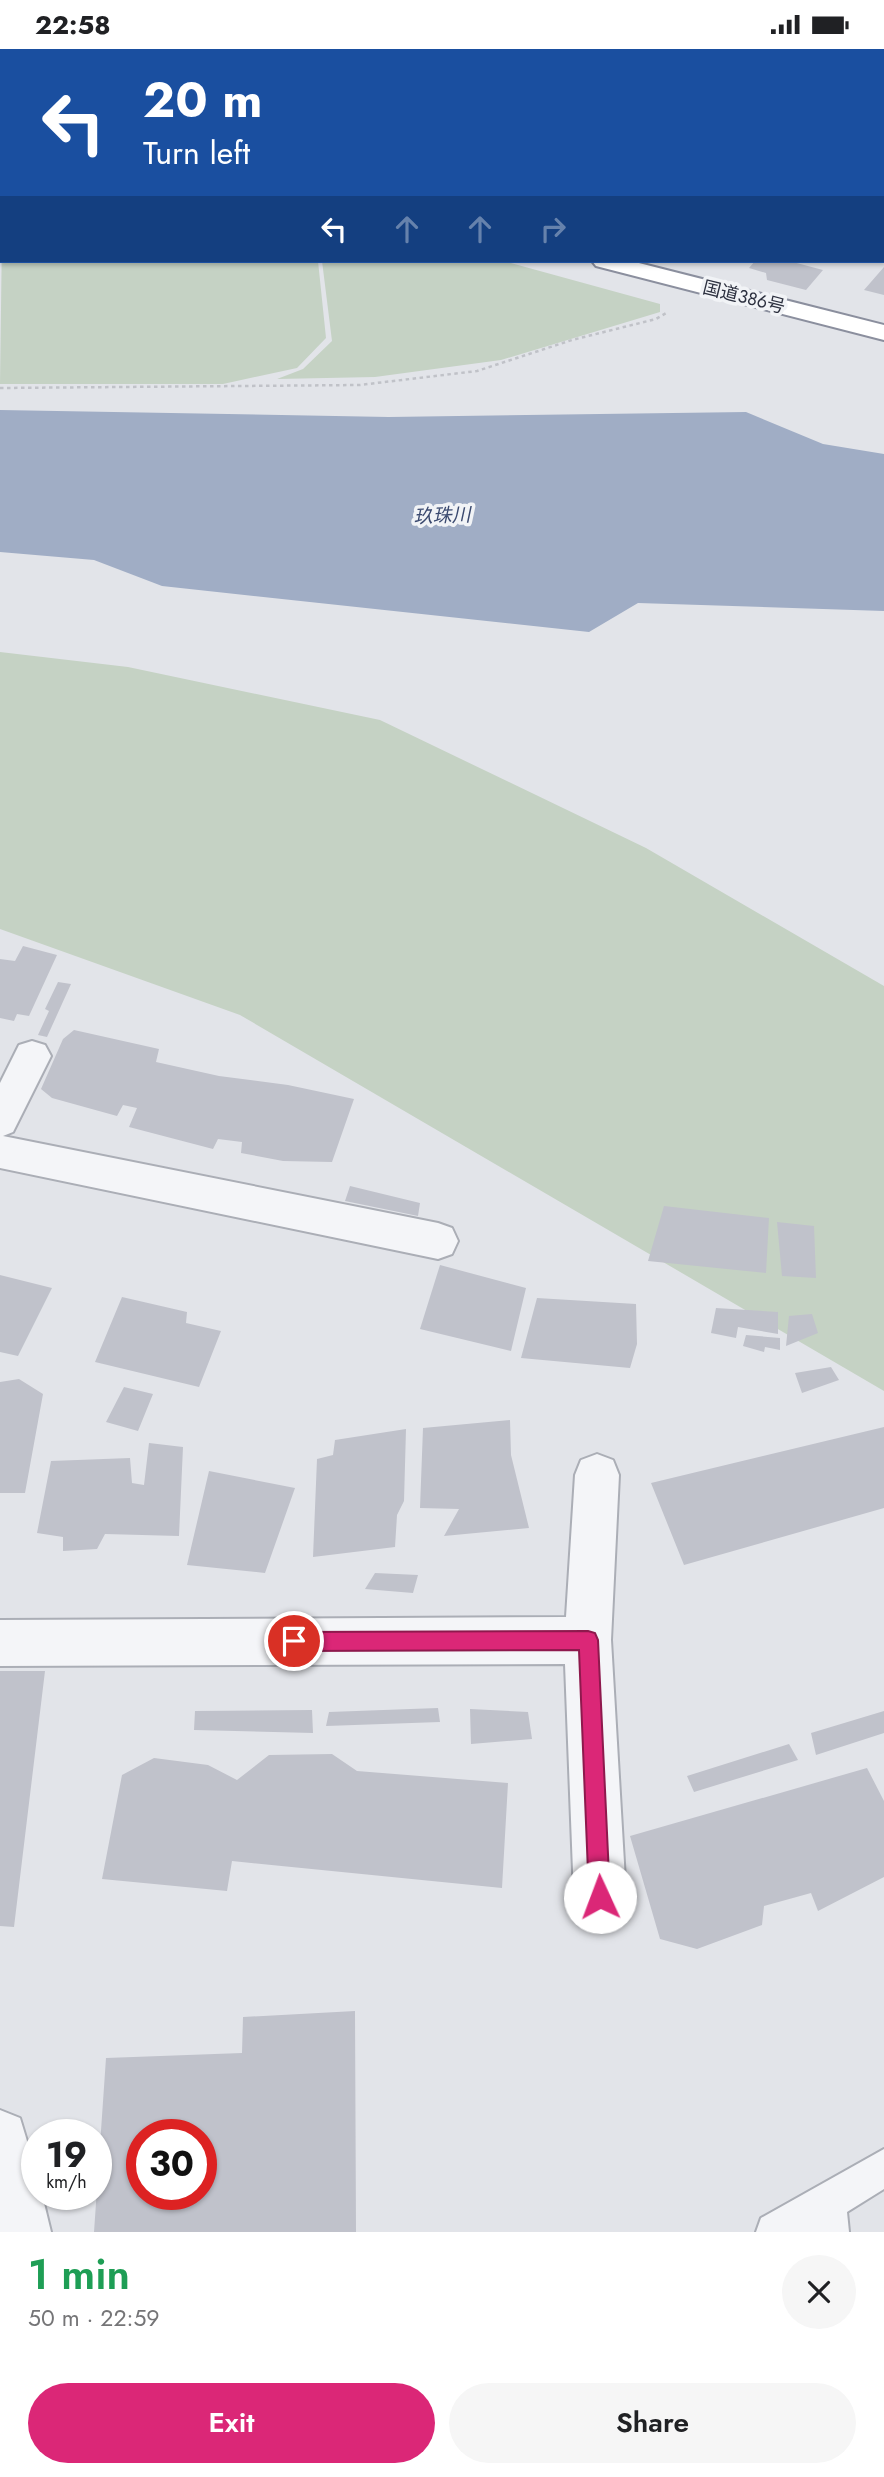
<!DOCTYPE html>
<html lang="en">
<head>
<meta charset="utf-8">
<style>
	body { margin:0; font-family:Jost,"Noto Sans JP",sans-serif; background:#f6f6f6; color:#202124; height:100vh; display:flex; flex-direction:column; font-size:26px; white-space:nowrap }
	* { box-sizing:border-box; margin:0 }
	p { font-size:23px; color:#757577 }
	.icon { flex:none; width:38px; height:38px; fill:none; stroke:currentColor; stroke-width:2; stroke-linecap:round; stroke-linejoin:round }
	.map { position:relative; height:2183px; overflow:hidden }
	.sheet { display:flex; flex-direction:column; background:#fff; flex:1 }
	.sheet>* { flex:none }
	.top-card { position:absolute; left:0px; top:0px; width:886px; height:214px; box-shadow:0 2px 5px #0004; background:#1a4fa0; color:#fff; overflow:hidden }
	.speed { position:absolute; left:21px; top:2070px; display:flex; gap:14px; font-size:35px; font-weight:700; text-align:center }
	.speed>* { display:grid; place-content:center; width:91px; height:91px; border-radius:50%; background:#fff; box-shadow:0 2px 5px #0004; line-height:1 }
	.speed small { font-size:18px; font-weight:400 }
	.speed .limit { border:10px solid #d22; background:#fff; color:#111 }
	.pin { position:absolute; display:grid; place-items:center; width:60px; height:60px; color:#fff; margin:-30px; border:4px solid #fff; border-radius:50%; box-shadow:0 2px 7px #0007 }
	.me { position:absolute; width:77px; margin:-38px; rotate:358deg; stroke-linejoin:round; filter:drop-shadow(0 0 5px #0008) }
	.turn { display:flex; align-items:center; gap:24px; height:147px; padding:0 28px; font-size:32px }
	.turn .icon { width:91px; height:91px; stroke-width:2.5 }
	.turn b { display:block; font-size:49px; line-height:60px }
	.lanes { display:flex; align-items:center; height:66px; padding:0 28px; background:#0003; justify-content:center; gap:35px; direction:ltr }
	.lanes .off { opacity:.35 }
	.round { display:grid; place-items:center; flex:none; width:74px; height:74px; border-radius:37px; background:#f6f6f6 }
	.headline { display:flex; align-items:center; justify-content:space-between; height:119px; padding:0 28px }
	h1 { font-size:42px; font-weight:600; line-height:52px; color:#1e9e55 }
	.action { display:flex; gap:14px; margin-top:auto; padding:14px 28px }
	.action a { flex:1; height:80px; border-radius:42px; background:#db2777; color:#fff; font-size:28px; font-weight:600; line-height:80px; text-align:center }
	.action a+a { background:#f6f6f6; color:#202124 }
	.status { display:flex; justify-content:space-between; align-items:center; height:49px; padding:0 35px; background:#fff; direction:ltr }
	.status svg { height:19px; fill:currentColor }
	.map>svg:first-child { display:block }
</style>
</head>
<body>
<div class="status"><b>22:58</b><svg viewBox="0 0 49 12"><path d="M0 12V9h3v3zM5 12V6h3v6zM10 12V3h3v9zM15 12V0h3v12zM26 1h20v11H26zM47 4h2v5h-2z"/></svg></div>
<div class="map">
<svg width="884" height="2183" viewBox="0 0 884 2183">
	<rect width="100%" height="100%" fill="#e2e4e9"/>
	<path fill="#c5d2c4" d="M 2,185 L 2,212 L 318,212 L 326,289 L 297,319 L 223,335 L 0,335 Z
		M 322,212 L 503,212 L 660,255 L 660,263 L 501,311 L 375,328 L 277,330 L 303,320 L 332,292 Z
		M 0,603 L 128,618 L 380,671 L 646,799 L 884,937 L 884,1342 L 240,966 L 0,880 Z"/>
	<path fill="#a0adc5" d="M 0,361 L 389,368 L 746,363 L 823,395 L 884,405 L 884,562 L 638,554 L 589,583 L 162,537 L 94,511 L 0,503 Z"/>
	<path fill="#c0c2cb" fill-rule="evenodd" d="M 755,212 L 789,212 L 823,221 L 806,241 L 767,231 L 766,224 L 749,219 Z
		M 884,218 L 884,246 L 864,241 Z
		M 23,897 L 57,906 L 29,967 L 17,965 L 14,972 L 0,969 L 0,910 L 15,912 Z
		M 58,933 L 71,935 L 47,988 L 38,986 L 49,962 L 45,960 Z
		M 74,981 L 159,1000 L 156,1013 L 219,1027 L 288,1036 L 354,1050 L 332,1113 L 283,1112 L 241,1104 L 242,1093 L 218,1090 L 213,1100 L 129,1078 L 137,1059 L 123,1056 L 117,1067 L 52,1049 L 41,1040 L 63,990 Z
		M 350,1137 L 420,1154 L 418,1167 L 345,1152 Z
		M 664,1157 L 769,1169 L 766,1224 L 648,1212 Z
		M 777,1173 L 814,1177 L 816,1229 L 782,1227 Z
		M 440,1216 L 526,1239 L 511,1302 L 420,1280 Z
		M 0,1226 L 52,1239 L 18,1307 L 0,1303 Z
		M 122,1248 L 187,1263 L 186,1274 L 221,1282 L 199,1338 L 95,1313 Z
		M 537,1249 L 636,1255 L 637,1295 L 630,1319 L 521,1309 Z
		M 716,1259 L 778,1263 L 778,1285 L 738,1278 L 736,1289 L 711,1284 Z
		M 812,1265 L 818,1284 L 786,1297 L 789,1267 Z
		M 746,1286 L 780,1289 L 780,1301 L 765,1298 L 764,1303 L 743,1297 Z
		M 831,1318 L 839,1331 L 802,1344 L 795,1324 Z
		M 19,1330 L 43,1345 L 25,1444 L 0,1444 L 0,1333 Z
		M 124,1338 L 153,1345 L 138,1382 L 106,1373 Z
		M 510,1371 L 511,1406 L 529,1479 L 444,1487 L 459,1460 L 420,1459 L 423,1379 Z
		M 884,1378 L 884,1459 L 684,1516 L 651,1434 Z
		M 406,1380 L 404,1452 L 397,1466 L 395,1498 L 313,1508 L 317,1410 L 333,1406 L 335,1391 Z
		M 149,1394 L 183,1398 L 179,1487 L 105,1485 L 97,1500 L 63,1502 L 63,1488 L 37,1484 L 51,1412 L 130,1409 L 132,1434 L 144,1436 Z
		M 209,1422 L 295,1439 L 265,1524 L 187,1516 Z
		M 375,1524 L 418,1526 L 413,1544 L 365,1540 Z
		M 0,1622 L 45,1622 L 14,1878 L 0,1877 Z
		M 438,1659 L 440,1673 L 326,1677 L 329,1663 Z
		M 470,1660 L 528,1663 L 532,1690 L 471,1695 Z
		M 312,1661 L 313,1684 L 194,1681 L 195,1662 Z
		M 884,1662 L 884,1684 L 816,1706 L 811,1684 Z
		M 789,1695 L 798,1711 L 694,1743 L 687,1727 Z
		M 332,1705 L 357,1722 L 508,1734 L 502,1839 L 232,1812 L 227,1842 L 102,1830 L 122,1726 L 154,1709 L 208,1716 L 237,1731 L 269,1706 Z
		M 867,1719 L 884,1752 L 884,1828 L 818,1862 L 811,1844 L 764,1857 L 762,1876 L 697,1900 L 660,1890 L 630,1787 Z
		M 355,1962 L 356,2183 L 94,2183 L 106,2009 L 242,2004 L 243,1968 ZM 142,2086 L 201,2086 L 201,2146 L 142,2146 Z"/>
	<g fill="none" stroke-linecap="round" stroke-linejoin="round">
		<defs>
			<path id="lane" d="M 884,2100 L 884,2140 L 847,2163 L 849,2183 L 756,2183 L 761,2169 Z"/>
			<path id="street" d="M 0,0 L 14,0 L 2,2 L 0,7 Z
				M 422,0 L 446,0 L 447,2 L 423,2 Z
				M 0,153 L 2,153 L 2,167 L 0,167 Z
				M 32,992 L 45,996 L 51,1007 L 13,1083 L 3,1087 L 438,1174 L 452,1179 L 458,1192 L 452,1205 L 438,1210 L 0,1119 L 0,1034 L 19,996 Z
				M 597,1405 L 613,1411 L 619,1426 L 611,1591 L 626,1848 L 618,1866 L 600,1874 L 582,1866 L 574,1848 L 565,1615 L 0,1617 L 0,1571 L 566,1568 L 575,1426 L 581,1411 Z
				M 0,2061 L 20,2069 L 37,2125 L 37,2146 L 42,2146 L 51,2183 L 0,2183 Z"/>
			<path id="highway" d="M 71,0 L 93,0 L 94,2 L 72,2 Z
				M 592,212 L 631,212 L 884,276 L 884,291 L 596,217 Z"/>
		</defs>
		<use href="#lane" stroke="#abaeb6" stroke-width="4"/>
		<use href="#street" stroke="#abaeb6" stroke-width="4"/>
		<use href="#highway" stroke="#8b8f9e" stroke-width="4"/>
		<path stroke="#c0c2c8" stroke-width="2.5" stroke-dasharray="3.5 3.5" stroke-linecap="butt" d="M 0,339 L 360,336 L 477,322 L 572,291 L 656,270 L 668,263"/>
		<use href="#lane" fill="#f4f5f8" fill-rule="evenodd"/>
		<use href="#street" fill="#f4f5f8" fill-rule="evenodd"/>
		<use href="#highway" fill="#fff" fill-rule="evenodd"/>
	</g>
	<path fill="#db2777" stroke="#8e194d" stroke-width="2" d="M 588,1582 L 595,1584 L 598,1591 L 610,1848 L 607,1855 L 600,1858 L 592,1855 L 589,1848 L 579,1601 L 294,1602 L 287,1599 L 284,1592 L 287,1586 L 294,1583 Z"/>
	<g text-anchor="middle" stroke-width="7" stroke-linejoin="round" paint-order="stroke">
		<g font-size="18" fill="#2c303f" stroke="#f1f3f6">
			<text transform="translate(744 248) rotate(14)" y="6">国道386号</text>
		</g>
		<g font-size="19" font-style="italic" fill="#3a496f" stroke="#f1f3f6">
			<text transform="translate(442 466) rotate(-2)" y="7">玖珠川</text>
		</g>
	</g>
</svg>
<div class="speed"><div>19<small>km/h</small></div><div class="limit">30</div></div>
<div class="pin" style="left:294px;top:1592px;background:#d93025"><svg class="icon" aria-label="arrive" viewBox="0 0 24 24"><path d="M6 21V4h12l-3 4 3 4H6"/></svg></div>
<svg class="me" style="left:600px;top:1848px" viewBox="-20 -20 40 40"><circle r="19" fill="#fff"/><path d="M0-13L10 11 0 6-10 11z" fill="#db2777"/></svg>
<div class="top-card">
<div class="turn"><svg class="icon" aria-label="left" viewBox="0 0 24 24"><path d="M17 20v-9H6M10 6l-5 5 5 5"/></svg><div><b>20 m</b>Turn left</div></div>
<div class="lanes"><svg class="icon" aria-label="left" viewBox="0 0 24 24"><path d="M17 20v-9H6M10 6l-5 5 5 5"/></svg><svg class="icon off" aria-label="ahead" viewBox="0 0 24 24"><path d="M12 20V5M6 11l6-6 6 6"/></svg><svg class="icon off" aria-label="ahead" viewBox="0 0 24 24"><path d="M12 20V5M6 11l6-6 6 6"/></svg><svg class="icon off" aria-label="right" viewBox="0 0 24 24"><path d="M7 20v-9h11M14 6l5 5-5 5"/></svg></div>
</div>
</div>
<section class="sheet">
<div class="headline"><div><h1>1 min</h1><p>50 m · 22:59</p></div><a class="round"><svg class="icon" aria-label="close" viewBox="0 0 24 24"><path d="M6 6l12 12M18 6L6 18"/></svg></a></div>
<div class="action"><a>Exit</a><a>Share</a></div>
</section>
</body>
</html>
